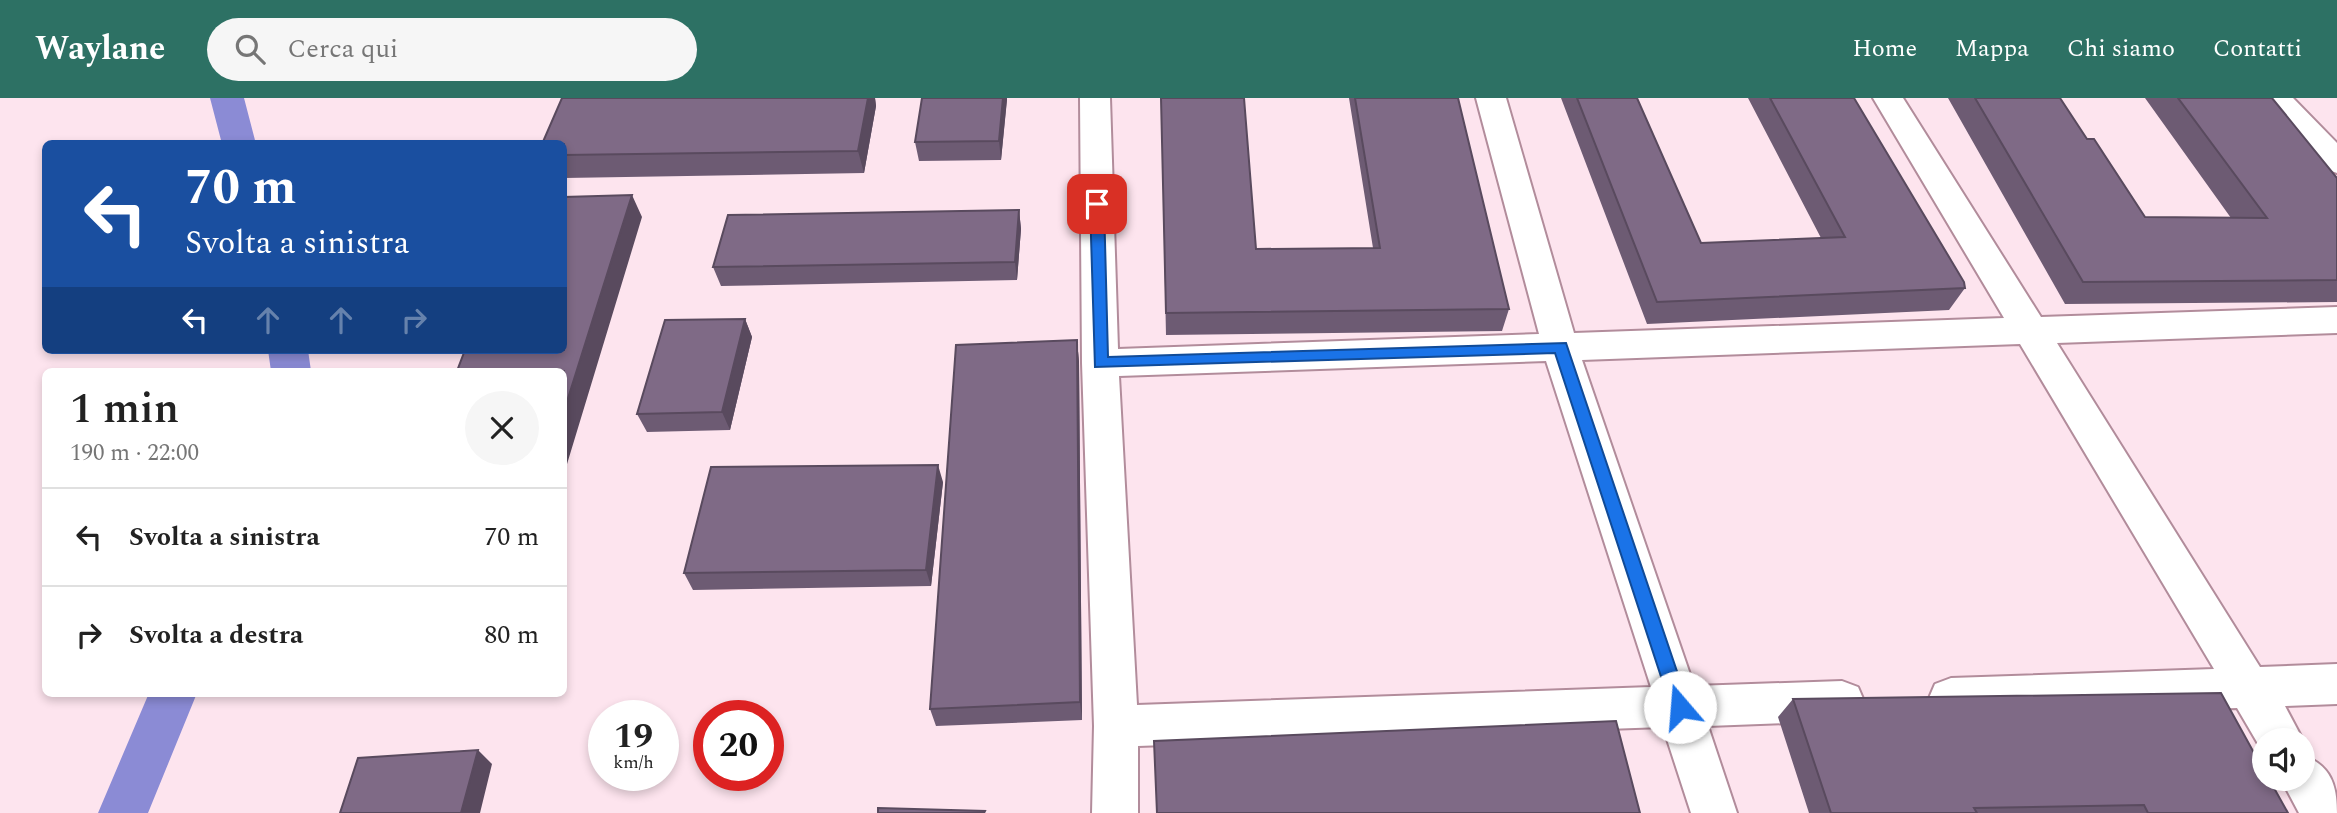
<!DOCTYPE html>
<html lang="it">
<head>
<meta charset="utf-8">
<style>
	body { margin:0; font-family:Spectral,serif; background:#f6f6f6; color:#222; height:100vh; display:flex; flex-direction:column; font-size:26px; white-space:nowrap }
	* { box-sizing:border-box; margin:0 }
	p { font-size:23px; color:#767676 }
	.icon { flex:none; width:38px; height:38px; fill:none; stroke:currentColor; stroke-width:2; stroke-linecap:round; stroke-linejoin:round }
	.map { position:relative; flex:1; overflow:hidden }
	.side { position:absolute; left:42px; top:270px; width:525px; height:329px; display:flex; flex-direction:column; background:#fff; border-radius:10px; box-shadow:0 4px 10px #0003 }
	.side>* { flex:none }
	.hud { position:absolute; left:42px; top:42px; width:525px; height:214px; border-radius:10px; box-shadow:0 4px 10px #0003; background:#1a4fa0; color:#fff; overflow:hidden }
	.fabs { position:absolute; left:2252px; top:630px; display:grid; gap:14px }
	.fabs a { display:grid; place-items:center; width:63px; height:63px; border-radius:50%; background:#fff; box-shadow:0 4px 10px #0003; font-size:35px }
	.speed { position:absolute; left:588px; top:602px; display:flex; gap:14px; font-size:35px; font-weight:700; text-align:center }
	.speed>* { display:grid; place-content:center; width:91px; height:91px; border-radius:50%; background:#fff; box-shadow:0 4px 10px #0003; line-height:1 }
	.speed small { font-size:18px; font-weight:400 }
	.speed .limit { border:10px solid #d22; background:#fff; color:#111 }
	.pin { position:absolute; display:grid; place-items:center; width:60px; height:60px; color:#fff; margin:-30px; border-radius:14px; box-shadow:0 4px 10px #0006 }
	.me { position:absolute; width:77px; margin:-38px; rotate:342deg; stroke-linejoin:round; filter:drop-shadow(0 0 5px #0008) }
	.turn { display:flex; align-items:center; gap:24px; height:147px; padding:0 28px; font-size:32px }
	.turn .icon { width:91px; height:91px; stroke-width:2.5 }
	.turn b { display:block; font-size:49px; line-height:60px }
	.lanes { display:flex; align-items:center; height:66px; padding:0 28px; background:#0003; justify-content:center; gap:35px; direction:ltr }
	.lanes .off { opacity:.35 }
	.round { display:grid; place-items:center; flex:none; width:74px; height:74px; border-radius:37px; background:#f6f6f6 }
	.overview { display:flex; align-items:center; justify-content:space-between; height:119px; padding:0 28px }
	h1 { font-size:42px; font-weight:600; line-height:52px }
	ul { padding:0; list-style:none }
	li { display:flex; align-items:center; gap:21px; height:98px; padding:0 28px; border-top:2px solid #e0e0e0 }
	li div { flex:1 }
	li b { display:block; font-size:26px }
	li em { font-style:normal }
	header { display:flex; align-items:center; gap:42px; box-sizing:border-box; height:98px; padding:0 35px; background:#2d7164; color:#fff }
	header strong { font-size:33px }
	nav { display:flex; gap:38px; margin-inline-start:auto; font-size:24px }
	.search { width:490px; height:63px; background:#f6f6f6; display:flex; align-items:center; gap:18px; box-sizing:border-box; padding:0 24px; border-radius:38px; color:#767676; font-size:26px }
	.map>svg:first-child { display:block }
</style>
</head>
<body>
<header>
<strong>Waylane</strong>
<div class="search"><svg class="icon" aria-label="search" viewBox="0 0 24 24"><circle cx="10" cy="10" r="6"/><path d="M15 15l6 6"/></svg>Cerca qui</div>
<nav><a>Home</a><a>Mappa</a><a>Chi siamo</a><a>Contatti</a></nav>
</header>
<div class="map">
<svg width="2337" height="715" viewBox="0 0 2337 715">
	<rect width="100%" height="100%" fill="#fde4ee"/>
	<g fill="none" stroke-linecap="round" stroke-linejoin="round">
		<path fill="#8b8bd5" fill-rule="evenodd" d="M 210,0 L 244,0 L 256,46 L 222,46 Z
			M 268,252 L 308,252 L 311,273 L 271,273 Z
			M 149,595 L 197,595 L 148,715 L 98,715 Z"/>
		<defs>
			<path id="minor" d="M 1080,0 L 1110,0 L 1118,251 L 1539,236 L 1476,0 L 1506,0 L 1574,235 L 2004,220 L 1873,0 L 1903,0 L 2041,219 L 2337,209 L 2337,235 L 2057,245 L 2260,569 L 2337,566 L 2337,606 L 2285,608 L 2303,642 L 2264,642 L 2264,656 L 2237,610 L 1951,620 L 1935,614 L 1929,600 L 1935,586 L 1951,580 L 2214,571 L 2020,246 L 1582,262 L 1694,588 L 1842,583 L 1858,589 L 1864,603 L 1858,617 L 1842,623 L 1708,628 L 1737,715 L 1691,715 L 1663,629 L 1138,648 L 1138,715 L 1092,715 L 1094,628 L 1082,265 ZM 1546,263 L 1651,589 L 1137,607 L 1119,278 Z
				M 2261,0 L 2293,0 L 2337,45 L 2337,75 L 2326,71 Z
				M 2303,657 C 2331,668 2337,687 2337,715 L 2299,715 L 2281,681 L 2303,681 Z"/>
		</defs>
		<use href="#minor" stroke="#b28c9b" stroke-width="4"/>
		<use href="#minor" fill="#fff" fill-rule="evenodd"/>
	</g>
	<path fill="#6d5b73" d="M 562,0 L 875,0 L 876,8 L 864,75 L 564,80 Z
		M 922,0 L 1007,0 L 1001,62 L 919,63 L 915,44 Z
		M 1161,0 L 1256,151 L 1373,150 L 1349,0 L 1458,0 L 1509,211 L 1502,233 L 1166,237 Z
		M 1561,0 L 1637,0 L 1701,145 L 1821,140 L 1748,0 L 1854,0 L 1965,190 L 1949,212 L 1647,226 Z
		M 1948,0 L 2060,0 L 2087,41 L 2145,119 L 2231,120 L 2145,0 L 2272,0 L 2337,80 L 2337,204 L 2065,206 Z
		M 1019,112 L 1021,131 L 1017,182 L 721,188 L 713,169 Z
		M 745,221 L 752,239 L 730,332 L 647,334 L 637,316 Z
		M 1077,242 L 1079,264 L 1082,622 L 936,628 L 930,611 Z
		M 943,384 L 931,488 L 693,492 L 684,475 Z
		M 1793,601 L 2288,715 L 1809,715 L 1778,619 Z"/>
	<path fill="#594a5e" d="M 868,0 L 875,0 L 876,8 L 864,75 L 858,53 Z
		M 1003,0 L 1007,0 L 1007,2 L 1001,62 L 999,43 Z
		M 632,97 L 642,119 L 564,376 L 564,313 Z
		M 1019,112 L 1021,131 L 1017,182 L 1015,164 Z
		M 745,221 L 752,239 L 730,332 L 722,314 Z
		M 1077,242 L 1079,264 L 1082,622 L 1080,604 Z
		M 938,367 L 943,384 L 931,488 L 926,472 Z
		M 478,652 L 492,666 L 480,715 L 461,715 Z"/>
	<path fill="#7f6a86" stroke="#594a5e" stroke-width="2" d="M 562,0 L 868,0 L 858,53 L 564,57 L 564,46 L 542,46 Z
		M 922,0 L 1003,0 L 999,43 L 915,44 Z
		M 1161,0 L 1244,0 L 1256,151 L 1380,150 L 1355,0 L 1458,0 L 1509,211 L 1166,215 Z
		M 1577,0 L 1637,0 L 1701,145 L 1845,139 L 1770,0 L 1854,0 L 1964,184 L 1965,190 L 1657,204 Z
		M 1975,0 L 2060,0 L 2087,41 L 2094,41 L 2145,119 L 2267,120 L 2178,0 L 2272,0 L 2337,80 L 2337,182 L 2083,184 Z
		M 632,97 L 564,313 L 564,273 L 457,273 L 465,252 L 564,252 L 564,99 Z
		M 1019,112 L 1015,164 L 713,169 L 728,117 Z
		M 745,221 L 722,314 L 637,316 L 665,222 Z
		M 1077,242 L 1080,604 L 930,611 L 956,247 Z
		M 938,367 L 926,472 L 684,475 L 711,369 Z
		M 2221,595 L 2264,673 L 2264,681 L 2269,681 L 2288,715 L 2148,715 L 2144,707 L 1974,710 L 1977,715 L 1831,715 L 1793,601 Z
		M 1616,623 L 1640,715 L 1157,715 L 1154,643 Z
		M 478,652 L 461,715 L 340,715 L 358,660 Z
		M 878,710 L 985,713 L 984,715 L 878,715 Z"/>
	<path fill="#1a73e8" stroke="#114b97" stroke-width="2" d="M 1097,101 L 1104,106 L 1108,259 L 1566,245 L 1689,609 L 1686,615 L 1680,617 L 1674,615 L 1671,609 L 1555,255 L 1095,269 L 1090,106 Z"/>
</svg>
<div class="fabs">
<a><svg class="icon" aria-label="sound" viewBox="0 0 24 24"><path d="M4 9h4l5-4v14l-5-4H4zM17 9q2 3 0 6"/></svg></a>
</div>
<div class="speed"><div>19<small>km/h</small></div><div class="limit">20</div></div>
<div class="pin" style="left:1097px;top:106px;background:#d93025"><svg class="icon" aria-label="arrive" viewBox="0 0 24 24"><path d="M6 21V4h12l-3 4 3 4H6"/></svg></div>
<svg class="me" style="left:1680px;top:609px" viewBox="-20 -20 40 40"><circle r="19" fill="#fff"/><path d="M0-13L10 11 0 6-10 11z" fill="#1a73e8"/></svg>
<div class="hud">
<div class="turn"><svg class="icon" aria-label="left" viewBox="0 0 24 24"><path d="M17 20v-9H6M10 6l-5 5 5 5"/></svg><div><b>70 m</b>Svolta a sinistra</div></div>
<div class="lanes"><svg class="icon" aria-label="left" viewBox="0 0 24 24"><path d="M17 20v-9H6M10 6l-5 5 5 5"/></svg><svg class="icon off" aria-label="ahead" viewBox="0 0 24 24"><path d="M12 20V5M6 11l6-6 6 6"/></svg><svg class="icon off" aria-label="ahead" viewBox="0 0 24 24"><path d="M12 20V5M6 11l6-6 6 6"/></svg><svg class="icon off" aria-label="right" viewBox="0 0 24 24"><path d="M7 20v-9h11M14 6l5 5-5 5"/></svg></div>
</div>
<section class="side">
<div class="overview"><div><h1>1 min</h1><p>190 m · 22:00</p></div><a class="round"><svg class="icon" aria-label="close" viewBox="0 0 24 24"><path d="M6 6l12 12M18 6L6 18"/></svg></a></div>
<ul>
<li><svg class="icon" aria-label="left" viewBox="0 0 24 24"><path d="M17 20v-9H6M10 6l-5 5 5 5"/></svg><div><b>Svolta a sinistra</b></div><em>70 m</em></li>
<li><svg class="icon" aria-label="right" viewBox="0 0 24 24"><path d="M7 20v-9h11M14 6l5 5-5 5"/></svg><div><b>Svolta a destra</b></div><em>80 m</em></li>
</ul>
</section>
</div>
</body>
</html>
